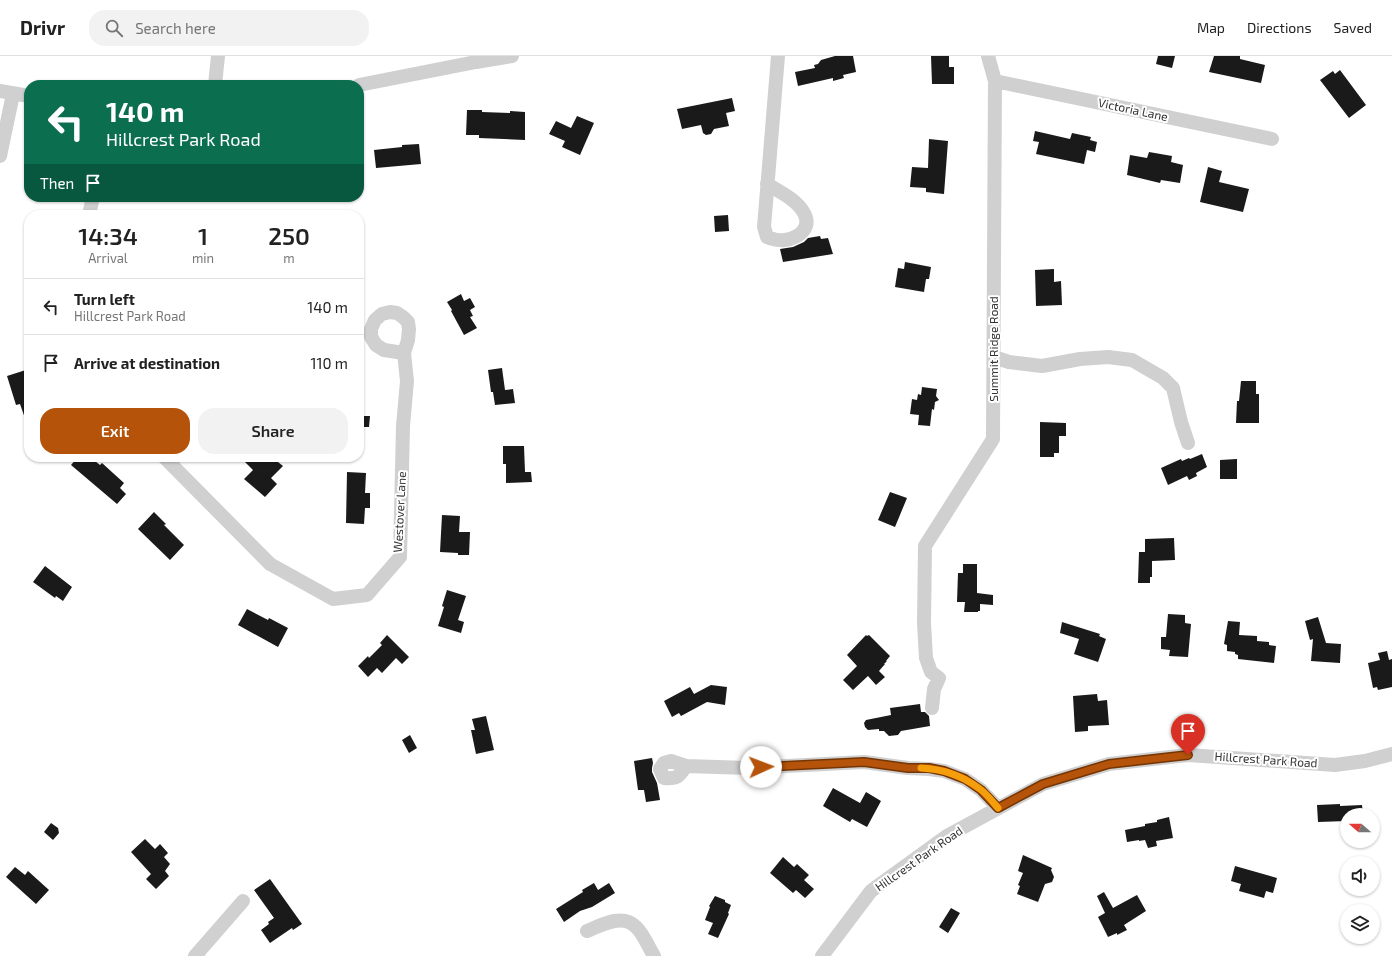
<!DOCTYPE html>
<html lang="en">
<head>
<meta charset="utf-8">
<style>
	body { margin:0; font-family:"Exo 2",sans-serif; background:#f2f2f2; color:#222; height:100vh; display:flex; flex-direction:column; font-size:15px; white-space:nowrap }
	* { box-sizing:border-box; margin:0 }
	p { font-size:13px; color:#767676 }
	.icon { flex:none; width:22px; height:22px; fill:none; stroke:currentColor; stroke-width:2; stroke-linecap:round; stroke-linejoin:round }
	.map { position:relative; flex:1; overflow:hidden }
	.details { position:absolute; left:24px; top:154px; width:340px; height:252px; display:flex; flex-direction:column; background:#fff; border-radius:16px; box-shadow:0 1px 3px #0004 }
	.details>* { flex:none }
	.banner { position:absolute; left:24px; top:24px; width:340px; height:122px; border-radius:16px; box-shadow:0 1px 3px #0004; background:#0b6e4f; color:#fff; overflow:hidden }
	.needle { width:26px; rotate:290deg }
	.fabs { position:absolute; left:1340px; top:752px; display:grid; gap:8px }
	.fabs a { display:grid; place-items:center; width:40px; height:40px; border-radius:50%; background:#fff; box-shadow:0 1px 3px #0004; font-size:20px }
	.pin { position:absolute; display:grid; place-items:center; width:34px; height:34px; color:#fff; margin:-41px -17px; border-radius:50% 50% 50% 0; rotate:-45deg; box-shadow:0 0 4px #0007 }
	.pin .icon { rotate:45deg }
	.me { position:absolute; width:44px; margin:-22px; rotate:88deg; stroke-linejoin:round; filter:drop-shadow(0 0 3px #0008) }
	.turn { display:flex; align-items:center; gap:14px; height:84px; padding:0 16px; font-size:18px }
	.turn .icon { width:52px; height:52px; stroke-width:2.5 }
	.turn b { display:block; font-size:28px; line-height:34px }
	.then { display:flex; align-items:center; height:38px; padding:0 16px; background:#0003; gap:8px; font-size:15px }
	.eta { display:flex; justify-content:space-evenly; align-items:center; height:68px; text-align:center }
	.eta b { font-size:24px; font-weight:600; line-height:28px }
	.primary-button { display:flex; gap:8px; margin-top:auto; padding:8px 16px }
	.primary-button a { flex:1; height:46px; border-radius:16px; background:#b45309; color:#fff; font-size:16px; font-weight:600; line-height:46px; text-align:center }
	.primary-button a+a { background:#f2f2f2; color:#222 }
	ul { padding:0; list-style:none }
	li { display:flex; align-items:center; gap:12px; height:56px; padding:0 16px; border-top:1px solid #e0e0e0 }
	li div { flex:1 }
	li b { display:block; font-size:15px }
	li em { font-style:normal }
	header { display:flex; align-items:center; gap:24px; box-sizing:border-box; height:56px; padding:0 20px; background:#fff; border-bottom:1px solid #e0e0e0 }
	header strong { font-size:19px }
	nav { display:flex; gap:22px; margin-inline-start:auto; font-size:14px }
	.search { width:280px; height:36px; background:#f2f2f2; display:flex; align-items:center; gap:10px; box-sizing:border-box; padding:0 14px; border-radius:16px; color:#767676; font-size:15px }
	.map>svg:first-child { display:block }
</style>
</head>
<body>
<header>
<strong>Drivr</strong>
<div class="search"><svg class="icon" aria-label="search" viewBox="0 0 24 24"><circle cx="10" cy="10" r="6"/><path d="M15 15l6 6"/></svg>Search here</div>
<nav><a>Map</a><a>Directions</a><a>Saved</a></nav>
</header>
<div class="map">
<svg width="1392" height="900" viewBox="0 0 1392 900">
	<rect width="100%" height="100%" fill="#fff"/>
	<path fill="#1a1a1a" d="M 835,0 L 853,0 L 856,16 L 843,19 L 844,22 L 833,25 L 833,22 L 798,30 L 795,16 L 815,12 L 814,9 L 818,8 L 821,4 Z
		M 931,0 L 949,0 L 949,11 L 954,11 L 954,28 L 932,28 Z
		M 1158,0 L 1175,0 L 1172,12 L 1156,8 Z
		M 1214,0 L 1240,0 L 1240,3 L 1265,9 L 1261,27 L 1209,16 Z
		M 1340,14 L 1366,49 L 1349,62 L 1320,24 L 1333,15 L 1335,18 Z
		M 732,42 L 735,55 L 726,57 L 729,70 L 714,73 L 711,78 L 706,79 L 703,77 L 701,69 L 682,73 L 677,53 Z
		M 467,54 L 482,54 L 482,56 L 510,57 L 510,55 L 525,56 L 525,84 L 479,82 L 479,79 L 466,79 Z
		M 577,60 L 594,67 L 580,99 L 562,91 L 565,85 L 549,78 L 556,65 L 571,72 Z
		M 1035,75 L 1070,83 L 1072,77 L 1091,81 L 1090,84 L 1097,86 L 1095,96 L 1087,94 L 1084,108 L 1036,98 L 1039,86 L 1033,85 Z
		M 929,83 L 948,85 L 944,138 L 926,136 L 926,132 L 910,131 L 912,111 L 928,112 Z
		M 419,88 L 421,108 L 376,112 L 374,94 L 402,91 L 402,89 Z
		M 1149,96 L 1172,100 L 1171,106 L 1183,109 L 1180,127 L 1161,124 L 1160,127 L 1127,119 L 1130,99 L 1147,102 Z
		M 1208,111 L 1222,115 L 1219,126 L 1249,133 L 1243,156 L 1200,146 Z
		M 728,159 L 729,175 L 715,176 L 714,160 Z
		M 820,180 L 821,183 L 828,182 L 833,198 L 783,206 L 780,193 L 793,191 L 804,186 L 808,182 Z
		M 905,206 L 931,211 L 929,223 L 926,223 L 924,236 L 895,231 L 898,212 L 904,213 Z
		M 1054,213 L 1054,226 L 1061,225 L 1062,249 L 1036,250 L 1035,214 Z
		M 461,238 L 464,245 L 470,242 L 475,251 L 470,254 L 473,260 L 470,261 L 477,272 L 464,279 L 451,255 L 452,254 L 447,246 Z
		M 502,312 L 505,334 L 513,333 L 515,347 L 495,349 L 493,336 L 491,336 L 488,314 Z
		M 29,313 L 29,368 L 27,368 L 20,348 L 16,349 L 7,320 Z
		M 1241,325 L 1256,325 L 1256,338 L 1259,338 L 1259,367 L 1236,367 L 1237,345 L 1239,345 Z
		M 922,331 L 937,333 L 936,340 L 939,344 L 935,346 L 934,354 L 932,353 L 930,370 L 918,369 L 919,359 L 910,358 L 912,343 L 917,344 L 918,338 L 921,339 Z
		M 359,360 L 370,360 L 369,371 L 359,371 Z
		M 1040,366 L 1066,367 L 1066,380 L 1059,380 L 1059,397 L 1054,397 L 1054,401 L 1040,401 Z
		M 503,390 L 524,390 L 525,416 L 531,416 L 532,426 L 506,427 L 506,408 L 503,408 Z
		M 1202,398 L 1207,411 L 1196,417 L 1197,420 L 1189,424 L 1187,420 L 1168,429 L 1161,412 L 1181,403 L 1182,405 L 1189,402 L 1190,403 Z
		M 78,401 L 90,401 L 100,409 L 102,407 L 124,427 L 120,432 L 126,438 L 117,448 L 71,409 Z
		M 240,401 L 283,401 L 278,406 L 283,410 L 271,422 L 277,428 L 265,441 L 244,423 L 253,414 Z
		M 1237,403 L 1237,423 L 1220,423 L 1220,404 Z
		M 347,416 L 366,417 L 365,437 L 370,437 L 370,452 L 365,452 L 364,468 L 346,467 Z
		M 890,436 L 907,442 L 895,471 L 878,464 Z
		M 154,456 L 166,468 L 164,469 L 184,489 L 170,504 L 138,473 Z
		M 442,459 L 460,460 L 459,476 L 470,476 L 469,499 L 458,499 L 458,497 L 440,496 Z
		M 1174,482 L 1175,504 L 1152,505 L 1152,521 L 1150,521 L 1150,527 L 1138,527 L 1139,496 L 1145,496 L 1145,483 Z
		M 963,508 L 977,508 L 977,537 L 993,539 L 993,549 L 980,548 L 980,555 L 978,555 L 978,556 L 964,556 L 965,546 L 957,546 L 958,517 L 963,517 Z
		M 45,510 L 72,531 L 63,545 L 56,540 L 55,542 L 33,526 Z
		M 447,534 L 466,540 L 458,564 L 464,566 L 461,577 L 438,570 L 444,551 L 442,550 Z
		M 247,553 L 268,564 L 269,562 L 288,572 L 278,591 L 238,569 Z
		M 1168,558 L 1185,559 L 1185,567 L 1191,568 L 1188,601 L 1169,600 L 1170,594 L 1161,593 L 1161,581 L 1166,581 Z
		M 1318,561 L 1326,587 L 1341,588 L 1340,607 L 1311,605 L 1313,583 L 1310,584 L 1305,565 Z
		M 1228,565 L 1240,566 L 1239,579 L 1257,580 L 1257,585 L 1269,586 L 1269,589 L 1276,590 L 1274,607 L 1238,603 L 1238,599 L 1235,598 L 1235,596 L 1227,595 L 1227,589 L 1224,588 Z
		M 1062,566 L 1100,578 L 1099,580 L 1106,583 L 1098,606 L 1074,598 L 1079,583 L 1060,577 Z
		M 387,579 L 409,601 L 402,608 L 396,602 L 382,617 L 377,612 L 368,621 L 358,610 L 368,600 L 369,602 L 382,589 L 380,587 Z
		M 866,579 L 867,580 L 869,579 L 890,600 L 886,605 L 887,605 L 884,608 L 885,608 L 879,615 L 885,621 L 876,629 L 868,620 L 853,634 L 843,624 L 857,610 L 847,599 Z
		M 1387,595 L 1389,604 L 1392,603 L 1392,631 L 1378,634 L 1377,631 L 1373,632 L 1368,607 L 1380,604 L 1378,597 Z
		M 711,629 L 727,631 L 725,649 L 707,646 L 681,660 L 679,657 L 672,661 L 664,645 L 690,631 L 694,638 Z
		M 1097,638 L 1098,645 L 1107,644 L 1109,669 L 1088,670 L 1088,675 L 1075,676 L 1073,640 Z
		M 920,648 L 921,656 L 925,656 L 929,660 L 930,670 L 901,675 L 898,679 L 889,680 L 884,675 L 879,675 L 879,673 L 868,674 L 865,671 L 864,667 L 866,664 L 891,659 L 890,652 Z
		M 486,660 L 494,694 L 476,698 L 471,674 L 475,674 L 472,663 Z
		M 410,679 L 417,692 L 409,697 L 402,684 Z
		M 652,702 L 653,707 L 652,712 L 652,716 L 657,727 L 660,744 L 646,746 L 644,734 L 638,734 L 634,705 Z
		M 833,732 L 860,747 L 866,736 L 881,745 L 867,771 L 852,763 L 850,766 L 823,750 Z
		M 1340,748 L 1340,750 L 1362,749 L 1363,759 L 1347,759 L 1347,765 L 1318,766 L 1317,749 Z
		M 1169,761 L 1173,782 L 1156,785 L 1157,790 L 1148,792 L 1145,784 L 1139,785 L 1139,784 L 1127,786 L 1125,774 L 1145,770 L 1145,768 L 1157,766 L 1157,764 Z
		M 51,767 L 58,772 L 59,777 L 53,784 L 44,776 Z
		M 145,783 L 155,793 L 160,788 L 168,797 L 164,801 L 170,808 L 165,815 L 169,820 L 156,833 L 146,823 L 151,818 L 131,796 Z
		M 1023,799 L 1052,812 L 1051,814 L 1054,821 L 1052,826 L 1045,828 L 1038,846 L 1017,838 L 1020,830 L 1018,829 L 1023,817 L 1018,815 Z
		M 783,801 L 794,811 L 797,808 L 809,819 L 804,824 L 814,833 L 805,842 L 796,834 L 793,837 L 770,817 Z
		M 1235,810 L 1277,822 L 1273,837 L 1266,835 L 1264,842 L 1239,835 L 1241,828 L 1231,825 Z
		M 15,811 L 25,819 L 28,815 L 49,834 L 36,848 L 6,821 Z
		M 270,823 L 302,868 L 293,874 L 292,872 L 270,887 L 261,874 L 269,868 L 268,866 L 274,862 L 254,834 Z
		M 594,827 L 598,834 L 609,827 L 615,837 L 592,851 L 580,855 L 564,866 L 556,853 L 583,836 L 582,834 Z
		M 1104,836 L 1113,852 L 1137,839 L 1146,855 L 1124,869 L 1127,874 L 1117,879 L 1117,877 L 1108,881 L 1098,861 L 1105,857 L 1097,840 Z
		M 715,840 L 725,844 L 725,846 L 731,849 L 728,857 L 729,858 L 718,882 L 708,878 L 713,867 L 705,864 L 710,851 L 709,850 Z
		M 951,852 L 960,857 L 948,877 L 939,871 Z"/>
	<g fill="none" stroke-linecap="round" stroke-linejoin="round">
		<path stroke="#d0d0d0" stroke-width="14" d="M 995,25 L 1272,83
			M 215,29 L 218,0
			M 359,29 L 476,6 L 512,0
			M 0,35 L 29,40
			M 0,100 L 13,38
			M 767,128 C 780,136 797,144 804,157 C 812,172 799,182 785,184 C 778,185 772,183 767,181 L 764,171 L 778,0
			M 89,159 L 93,141
			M 994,301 L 1009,306 L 1042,310 L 1080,303 L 1108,301 L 1132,304 L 1163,322 L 1173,332 L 1181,366 L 1188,387
			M 164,401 L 270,508 L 333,543 L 367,539 L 400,501 L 403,370 L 407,325 L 404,297 L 408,284 L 409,273 L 408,266 L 403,261 L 397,257 L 390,256 L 382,258 L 375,264 L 371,273 L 371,281 L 376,289 L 384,294 L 404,297
			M 932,652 L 934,633 L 939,622 L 931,616 L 926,602 L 924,567 L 925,490 L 993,383 L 995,25 L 988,0
			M 686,710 C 679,721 677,723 664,722 L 660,713 L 664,707 L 671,705 L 686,710 L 748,712 L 864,706 L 908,712 L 929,713 L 944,715 L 965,723 L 981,734 L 998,752
			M 587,875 C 601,869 623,857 636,871 C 643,877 649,892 654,900
			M 195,900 L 243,845
			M 822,900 L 871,835 L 947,780 L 1043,728 L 1109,708 L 1188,699 L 1335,709 L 1365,705 L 1392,698"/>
	</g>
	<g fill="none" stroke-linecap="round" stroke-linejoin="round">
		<defs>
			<path id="route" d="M 761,711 L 864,706 L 908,712 L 929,712 L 944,715 L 965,723 L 981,734 L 998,752 L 1043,728 L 1109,708 L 1188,699"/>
		</defs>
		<use href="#route" stroke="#753606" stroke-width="10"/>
		<use href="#route" stroke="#b45309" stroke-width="7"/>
		<path stroke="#f59e0b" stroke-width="7" d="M 921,712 C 942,713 963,720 980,733 C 987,738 992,745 998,752"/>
	</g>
	<g text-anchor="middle" stroke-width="4" stroke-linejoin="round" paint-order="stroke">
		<g font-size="12" fill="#333" stroke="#fff">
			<text transform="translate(1133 54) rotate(12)" y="4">Victoria Lane</text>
			<text transform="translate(994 293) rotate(-90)" y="4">Summit Ridge Road</text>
			<text transform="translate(400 456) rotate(-87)" y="4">Westover Lane</text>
			<text transform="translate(1266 704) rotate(4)" y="4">Hillcrest Park Road</text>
			<text transform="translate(919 803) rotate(-35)" y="4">Hillcrest Park Road</text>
		</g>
	</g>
</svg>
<div class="fabs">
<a><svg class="needle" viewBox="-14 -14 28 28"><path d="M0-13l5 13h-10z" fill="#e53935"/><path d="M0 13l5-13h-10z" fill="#767676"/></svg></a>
<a><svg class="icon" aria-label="sound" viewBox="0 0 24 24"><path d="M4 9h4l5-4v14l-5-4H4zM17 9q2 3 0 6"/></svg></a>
<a><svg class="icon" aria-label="layers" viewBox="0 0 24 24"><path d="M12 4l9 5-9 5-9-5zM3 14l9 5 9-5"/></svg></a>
</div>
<div class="pin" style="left:1188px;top:699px;background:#d93025"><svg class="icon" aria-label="arrive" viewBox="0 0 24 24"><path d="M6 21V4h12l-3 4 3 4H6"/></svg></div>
<svg class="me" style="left:761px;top:711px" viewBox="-20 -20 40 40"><circle r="19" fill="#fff"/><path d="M0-13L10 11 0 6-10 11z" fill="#b45309"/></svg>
<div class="banner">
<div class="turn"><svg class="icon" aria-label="left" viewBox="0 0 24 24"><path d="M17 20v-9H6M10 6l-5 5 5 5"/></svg><div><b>140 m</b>Hillcrest Park Road</div></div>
<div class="then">Then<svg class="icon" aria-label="arrive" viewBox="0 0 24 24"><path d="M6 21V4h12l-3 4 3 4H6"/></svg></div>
</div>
<section class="details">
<div class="eta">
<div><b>14:34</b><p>Arrival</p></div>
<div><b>1</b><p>min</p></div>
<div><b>250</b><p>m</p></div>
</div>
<ul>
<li><svg class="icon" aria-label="left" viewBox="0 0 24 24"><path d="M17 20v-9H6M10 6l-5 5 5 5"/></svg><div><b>Turn left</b><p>Hillcrest Park Road</p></div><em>140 m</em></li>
<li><svg class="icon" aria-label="arrive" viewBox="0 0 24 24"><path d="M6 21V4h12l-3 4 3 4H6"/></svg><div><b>Arrive at destination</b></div><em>110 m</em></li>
</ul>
<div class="primary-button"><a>Exit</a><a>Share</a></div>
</section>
</div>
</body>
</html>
